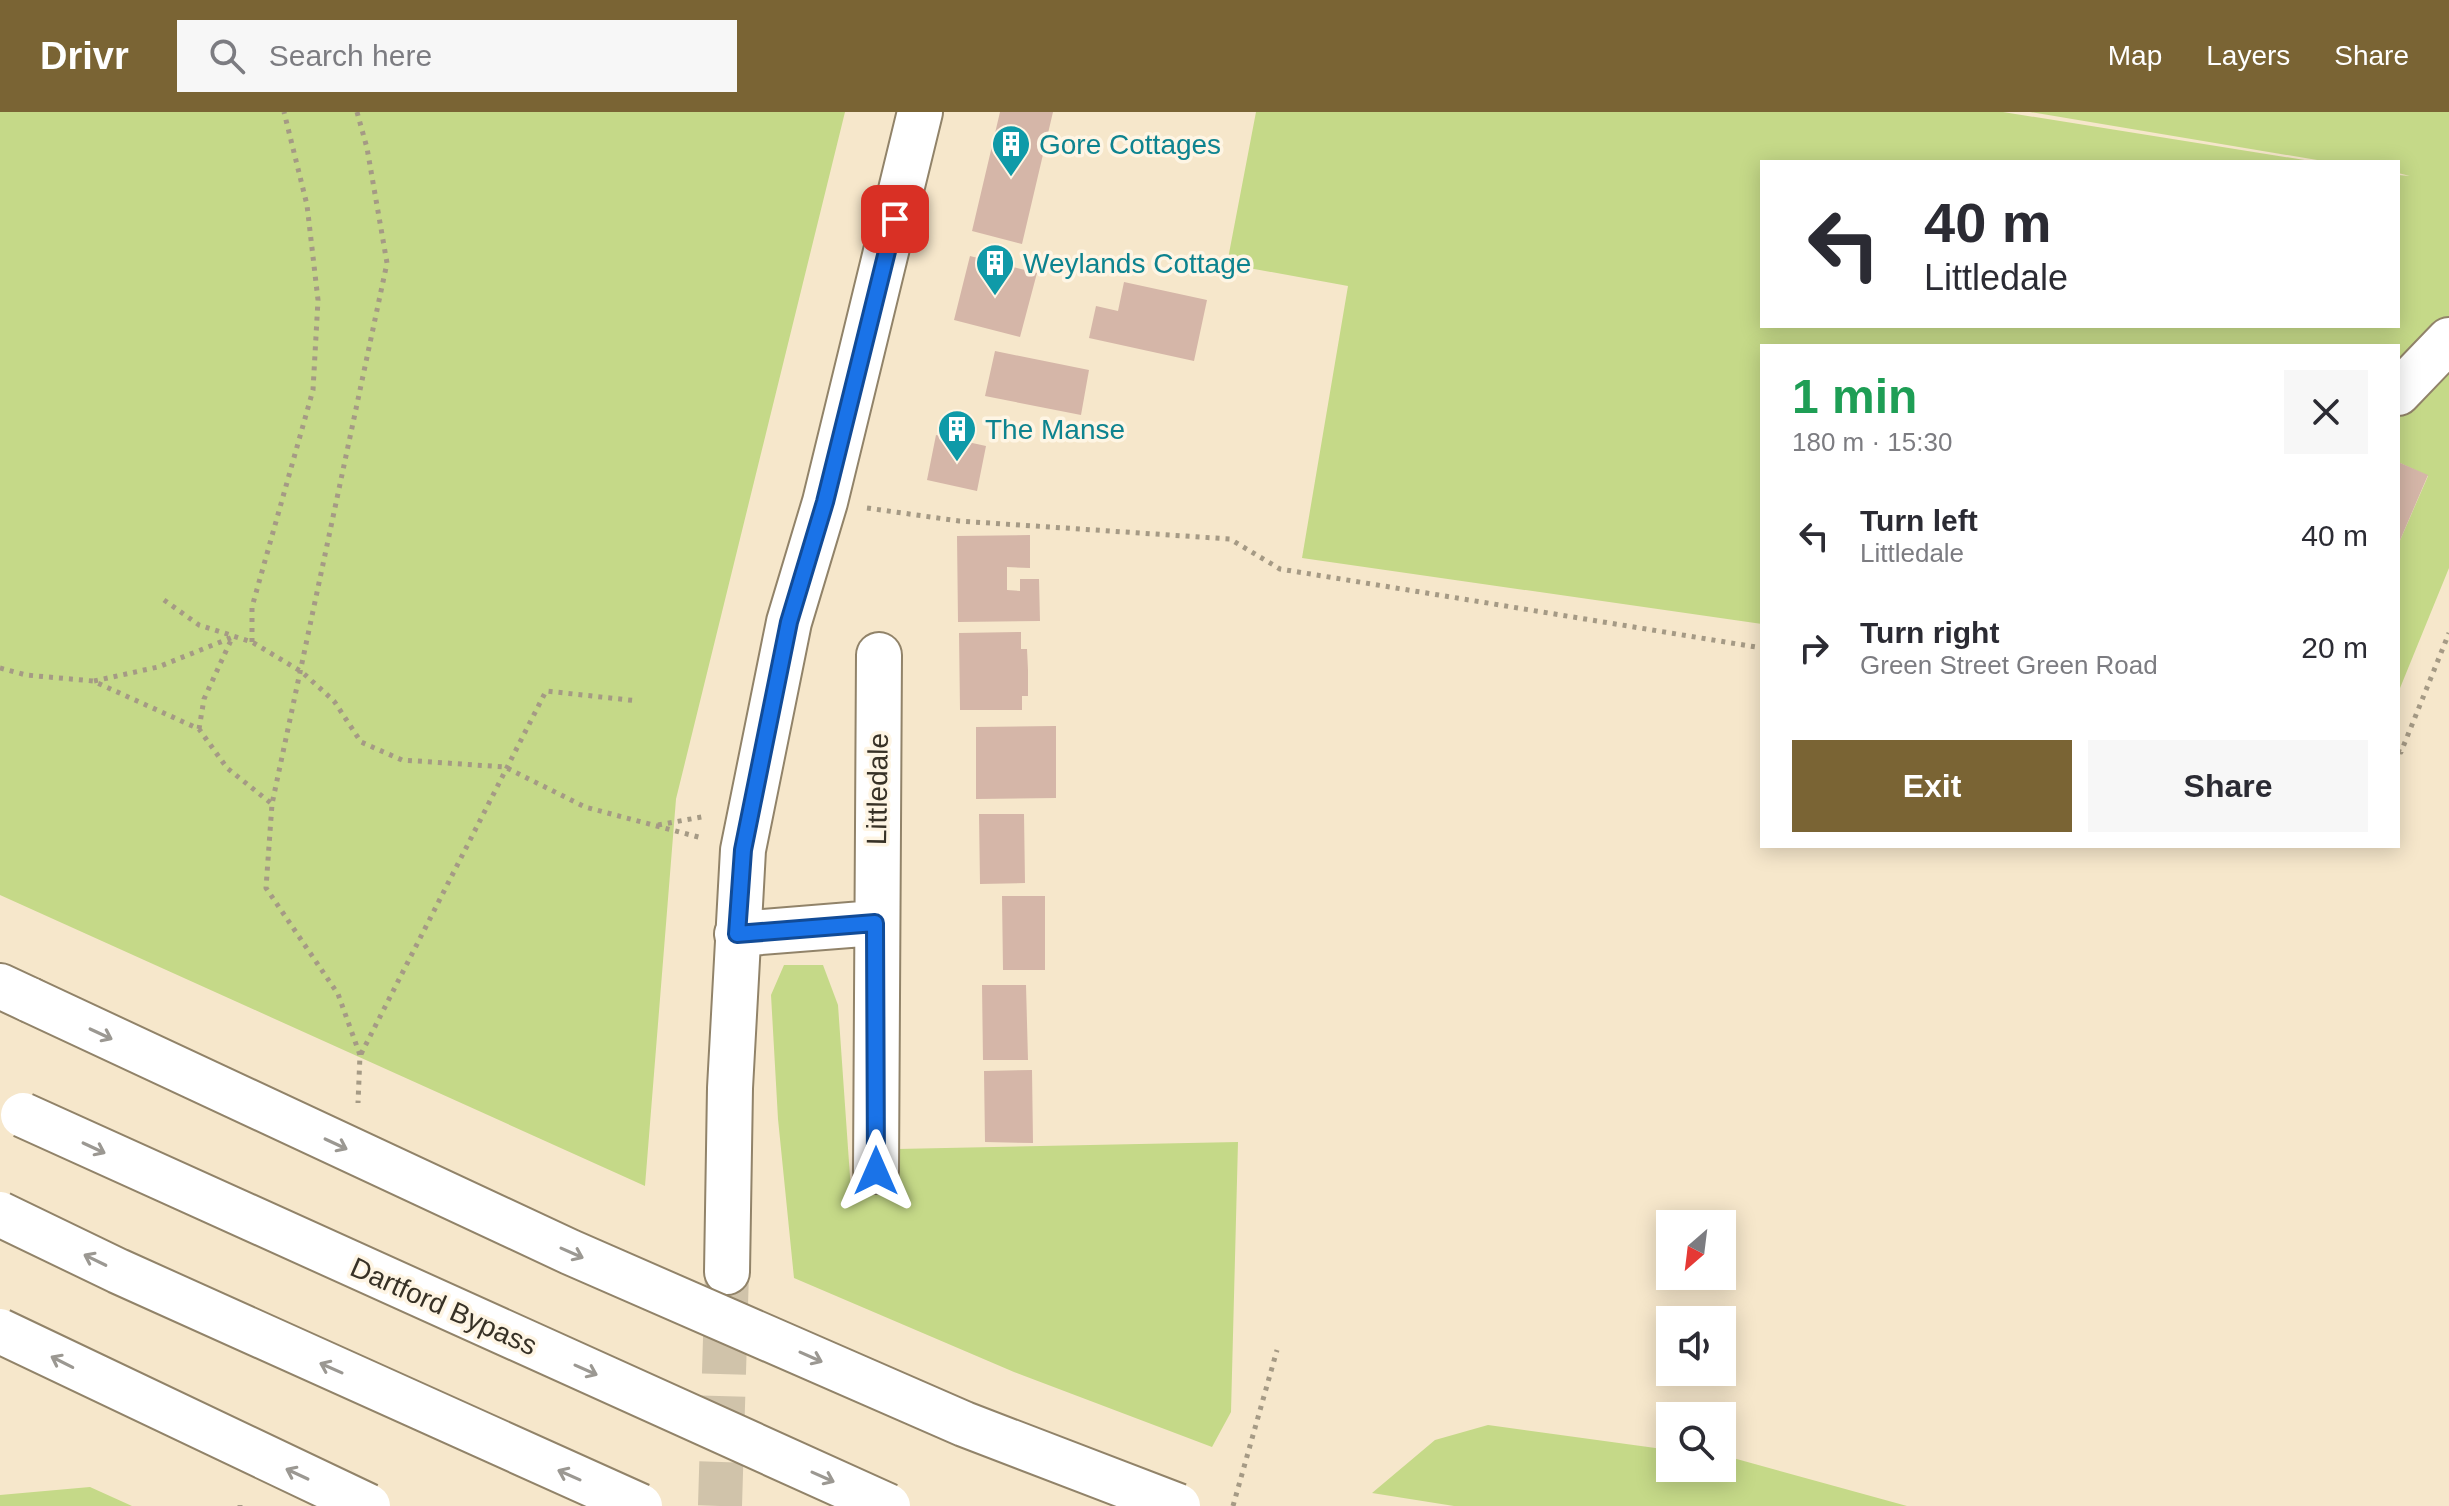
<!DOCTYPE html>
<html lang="en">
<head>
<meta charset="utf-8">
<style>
	body { margin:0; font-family:Arial,sans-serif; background:#f7f7f7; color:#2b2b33; height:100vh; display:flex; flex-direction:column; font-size:30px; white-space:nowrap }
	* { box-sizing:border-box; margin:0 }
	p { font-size:26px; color:#7c7c81 }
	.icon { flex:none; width:44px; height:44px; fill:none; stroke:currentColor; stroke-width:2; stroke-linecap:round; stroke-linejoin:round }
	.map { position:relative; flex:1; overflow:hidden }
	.drawer { position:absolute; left:1760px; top:232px; width:640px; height:504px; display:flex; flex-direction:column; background:#fff; border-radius:0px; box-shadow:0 4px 20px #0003 }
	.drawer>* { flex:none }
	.guide { position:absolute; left:1760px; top:48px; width:640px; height:168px; border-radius:0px; box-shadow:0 4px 20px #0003; background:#fff; color:#2b2b33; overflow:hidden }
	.needle { width:52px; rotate:208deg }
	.buttons { position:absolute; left:1656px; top:1098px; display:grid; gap:16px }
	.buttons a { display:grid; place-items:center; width:80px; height:80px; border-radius:0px; background:#fff; box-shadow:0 4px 20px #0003; font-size:40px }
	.pin { position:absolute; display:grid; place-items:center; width:68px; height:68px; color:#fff; margin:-34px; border-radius:16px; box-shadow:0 4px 12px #0006 }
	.me { position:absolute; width:88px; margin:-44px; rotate:0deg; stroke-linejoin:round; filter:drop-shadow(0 0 6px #0008) }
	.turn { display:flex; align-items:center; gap:28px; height:168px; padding:0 32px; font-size:36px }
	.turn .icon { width:104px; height:104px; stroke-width:2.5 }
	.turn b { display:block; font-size:56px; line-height:68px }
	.round { display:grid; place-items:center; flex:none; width:84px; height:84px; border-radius:0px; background:#f7f7f7 }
	.summary { display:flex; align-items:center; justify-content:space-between; height:136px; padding:0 32px }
	h1 { font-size:48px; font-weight:700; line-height:60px; color:#1e9e55 }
	.primary-button { display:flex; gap:16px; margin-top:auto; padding:16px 32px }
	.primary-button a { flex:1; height:92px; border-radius:0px; background:#7a6434; color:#fff; font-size:32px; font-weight:700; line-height:92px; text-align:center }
	.primary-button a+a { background:#f7f7f7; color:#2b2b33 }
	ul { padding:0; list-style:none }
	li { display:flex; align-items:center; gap:24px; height:112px; padding:0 32px }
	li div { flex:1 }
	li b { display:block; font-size:30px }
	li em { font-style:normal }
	header { display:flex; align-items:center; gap:48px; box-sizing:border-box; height:112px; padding:0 40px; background:#7a6434; color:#fff }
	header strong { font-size:38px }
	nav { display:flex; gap:44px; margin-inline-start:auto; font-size:28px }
	.search { width:560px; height:72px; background:#f7f7f7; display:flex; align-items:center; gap:20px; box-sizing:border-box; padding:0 28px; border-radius:0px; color:#7c7c81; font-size:30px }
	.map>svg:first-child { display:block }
</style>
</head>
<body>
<header>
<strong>Drivr</strong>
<div class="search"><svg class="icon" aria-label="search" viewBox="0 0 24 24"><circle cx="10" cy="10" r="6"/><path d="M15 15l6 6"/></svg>Search here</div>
<nav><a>Map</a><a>Layers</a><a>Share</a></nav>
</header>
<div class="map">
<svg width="2449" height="1394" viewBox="0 0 2449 1394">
	<rect width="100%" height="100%" fill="#f6e7cb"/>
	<path fill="#c5d988" d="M 0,0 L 845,0 L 676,687 L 645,1074 L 0,783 Z
		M 1256,0 L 2003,0 L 2317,50 L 1762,50 L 1762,214 L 2398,214 L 2398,63 L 2410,64 L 2398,61 L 2398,50 L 2329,50 L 2030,0 L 2449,0 L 2449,456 L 2398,581 L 2398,433 L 2428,364 L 2398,350 L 2398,234 L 1762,234 L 1762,512 L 1302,446 L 1348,174 L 1227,152 Z
		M 784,853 L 823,853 L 838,893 L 851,1079 L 895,1078 L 897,1037 L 1238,1030 L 1231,1300 L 1212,1335 L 1014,1260 L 794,1166 L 778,1007 L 771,883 Z
		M 1488,1313 L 1670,1338 L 1670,1356 L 1722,1356 L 1722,1345 L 1733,1346 L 1907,1394 L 1454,1394 L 1372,1381 L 1435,1328 Z
		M 90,1375 L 132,1394 L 0,1394 L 0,1383 Z"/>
	<path fill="#d5b6a8" d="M 1000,0 L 1053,0 L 1022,132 L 972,119 Z
		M 970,144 L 1037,161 L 1020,225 L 954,208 Z
		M 1124,170 L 1207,188 L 1194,249 L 1089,226 L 1096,194 L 1118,199 Z
		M 995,239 L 1089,258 L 1081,303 L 985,284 Z
		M 936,323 L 986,334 L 977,379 L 927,368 Z
		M 2398,350 L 2428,363 L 2398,433 Z
		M 1030,423 L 1030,456 L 1007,455 L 1007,478 L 1020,479 L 1020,467 L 1039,467 L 1040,509 L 958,510 L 957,424 Z
		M 1021,520 L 1021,537 L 1027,537 L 1028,558 L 1028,584 L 1022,584 L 1022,598 L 960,598 L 959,521 Z
		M 1056,614 L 1056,686 L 976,687 L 976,615 Z
		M 979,702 L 1024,702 L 1025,771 L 980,772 Z
		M 1002,784 L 1045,784 L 1045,858 L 1003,858 Z
		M 982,873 L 1026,873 L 1028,948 L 983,948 Z
		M 1032,958 L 1033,1031 L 985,1030 L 984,959 Z"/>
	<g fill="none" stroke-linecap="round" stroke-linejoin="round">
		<path stroke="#d0c3aa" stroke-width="44" stroke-dasharray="44 22" stroke-linecap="butt" d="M 720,1394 L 727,1160"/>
		<defs>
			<path id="minor" d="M 2398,281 L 2449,228
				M 737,822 L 875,811
				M 876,1059 L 879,543"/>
			<path id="major" d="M 727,1160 L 730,976 L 743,738 L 789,510 L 825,390 L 920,0"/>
			<path id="highway" d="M 0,874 L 30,888"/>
		</defs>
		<use href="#minor" stroke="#918369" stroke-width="48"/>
		<use href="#major" stroke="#918369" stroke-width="48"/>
		<use href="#highway" stroke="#918369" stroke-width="48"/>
		<path stroke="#a59a85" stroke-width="5" stroke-dasharray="4 6" stroke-linecap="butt" d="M 357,0 L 367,36 L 387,151 L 272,692 L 266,776 L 338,882 L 360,943 L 358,991
			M 867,396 L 959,409 L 1230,427 L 1280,457 L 1762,536
			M 164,488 L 199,513 L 252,530 L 302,560 L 334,589 L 361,630 L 402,648 L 505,655 L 585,695 L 702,726
			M 252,530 L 252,495 L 313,278 L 318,188 L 307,93 L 284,0
			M 0,556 L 26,563 L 93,569 L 199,617 L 227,656 L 272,692
			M 94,569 L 158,555 L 233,525
			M 199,617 L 204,587 L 232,526
			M 2398,639 L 2401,640 L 2449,521
			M 658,713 L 707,704
			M 361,942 L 546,579 L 638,589
			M 240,1394 L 240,1393
			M 1233,1394 L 1277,1238"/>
		<use href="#minor" stroke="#fff" stroke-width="44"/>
		<use href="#major" stroke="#fff" stroke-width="44"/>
		<use href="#highway" stroke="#fff" stroke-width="44"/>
		<defs>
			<path id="highway-bridge" d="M 30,888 L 570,1140 L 964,1312 L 1178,1394
				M 23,1003 L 888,1394
				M 0,1102 L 118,1159 L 640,1394
				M 0,1219 L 368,1394"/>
		</defs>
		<use href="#highway-bridge" stroke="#918369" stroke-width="48" stroke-linecap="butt"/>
		<use href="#highway-bridge" stroke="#fff" stroke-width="44"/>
	</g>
	<defs><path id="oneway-shaft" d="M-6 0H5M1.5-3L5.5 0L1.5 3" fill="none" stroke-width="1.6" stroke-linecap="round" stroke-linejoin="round" transform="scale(2)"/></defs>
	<g stroke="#9b9892">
		<use href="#oneway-shaft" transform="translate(101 922) rotate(25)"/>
		<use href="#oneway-shaft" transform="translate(336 1032) rotate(25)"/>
		<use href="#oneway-shaft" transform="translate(94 1036) rotate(25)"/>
		<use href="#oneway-shaft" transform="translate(572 1141) rotate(24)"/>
		<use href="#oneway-shaft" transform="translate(95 1148) rotate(-154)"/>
		<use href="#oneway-shaft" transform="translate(811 1245) rotate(24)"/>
		<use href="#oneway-shaft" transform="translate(62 1250) rotate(-153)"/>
		<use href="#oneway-shaft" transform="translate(331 1256) rotate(-156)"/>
		<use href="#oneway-shaft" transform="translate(586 1258) rotate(24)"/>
		<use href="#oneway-shaft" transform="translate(297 1362) rotate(-155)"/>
		<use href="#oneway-shaft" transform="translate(569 1363) rotate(-156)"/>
		<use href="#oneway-shaft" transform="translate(823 1365) rotate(24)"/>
	</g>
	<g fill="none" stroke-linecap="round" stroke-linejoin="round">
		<defs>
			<path id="route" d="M 876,1059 L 875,811 L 737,822 L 743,738 L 789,510 L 825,390 L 895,107"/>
		</defs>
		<use href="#route" stroke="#114b97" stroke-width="20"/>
		<use href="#route" stroke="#1a73e8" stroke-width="14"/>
	</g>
	<defs>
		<symbol id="building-pin" viewBox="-11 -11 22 30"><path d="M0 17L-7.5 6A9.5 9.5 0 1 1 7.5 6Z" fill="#0f9aa8" stroke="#fef5e4"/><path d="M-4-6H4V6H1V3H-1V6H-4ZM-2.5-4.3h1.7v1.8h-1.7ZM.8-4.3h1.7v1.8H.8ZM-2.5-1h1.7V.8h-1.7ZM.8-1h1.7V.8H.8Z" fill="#fff"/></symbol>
	</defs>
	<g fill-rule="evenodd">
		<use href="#building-pin" x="989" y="10" width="44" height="60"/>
		<use href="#building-pin" x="973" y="129" width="44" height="60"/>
		<use href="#building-pin" x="935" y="295" width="44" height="60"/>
	</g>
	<g text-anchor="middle" stroke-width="7" stroke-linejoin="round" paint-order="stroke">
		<g font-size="28" fill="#0d838f" stroke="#fef5e4" text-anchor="start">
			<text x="1039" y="42">Gore Cottages</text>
			<text x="1023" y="161">Weylands Cottage</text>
			<text x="985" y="327">The Manse</text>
		</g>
		<g font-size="28" fill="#373126" stroke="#fef5e4">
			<text transform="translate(877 677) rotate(-89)" y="10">Littledale</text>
			<text transform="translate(444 1194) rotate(24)" y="10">Dartford Bypass</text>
		</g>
	</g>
</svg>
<div class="buttons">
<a><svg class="needle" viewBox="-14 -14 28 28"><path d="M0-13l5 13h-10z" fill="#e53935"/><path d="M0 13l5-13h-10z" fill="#7c7c81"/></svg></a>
<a><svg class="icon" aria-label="sound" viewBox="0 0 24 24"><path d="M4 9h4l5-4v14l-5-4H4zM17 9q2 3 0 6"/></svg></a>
<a><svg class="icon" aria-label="search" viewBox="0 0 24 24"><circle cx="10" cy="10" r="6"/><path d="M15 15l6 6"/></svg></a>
</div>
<div class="pin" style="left:895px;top:107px;background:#d93025"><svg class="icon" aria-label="arrive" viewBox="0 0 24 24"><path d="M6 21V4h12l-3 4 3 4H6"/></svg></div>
<svg class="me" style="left:876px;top:1059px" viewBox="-20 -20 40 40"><path d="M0-17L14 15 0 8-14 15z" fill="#1a73e8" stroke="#fff" stroke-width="4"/></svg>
<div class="guide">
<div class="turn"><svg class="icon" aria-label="left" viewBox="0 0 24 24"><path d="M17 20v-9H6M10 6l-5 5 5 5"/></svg><div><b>40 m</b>Littledale</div></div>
</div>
<section class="drawer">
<div class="summary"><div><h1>1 min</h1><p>180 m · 15:30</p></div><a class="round"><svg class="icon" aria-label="close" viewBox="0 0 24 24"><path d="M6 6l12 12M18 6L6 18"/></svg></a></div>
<ul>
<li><svg class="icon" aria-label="left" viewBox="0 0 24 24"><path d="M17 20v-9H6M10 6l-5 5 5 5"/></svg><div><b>Turn left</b><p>Littledale</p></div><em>40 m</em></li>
<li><svg class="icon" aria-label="right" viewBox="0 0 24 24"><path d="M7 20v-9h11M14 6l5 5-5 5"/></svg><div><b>Turn right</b><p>Green Street Green Road</p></div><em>20 m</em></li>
</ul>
<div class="primary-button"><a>Exit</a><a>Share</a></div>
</section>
</div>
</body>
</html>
